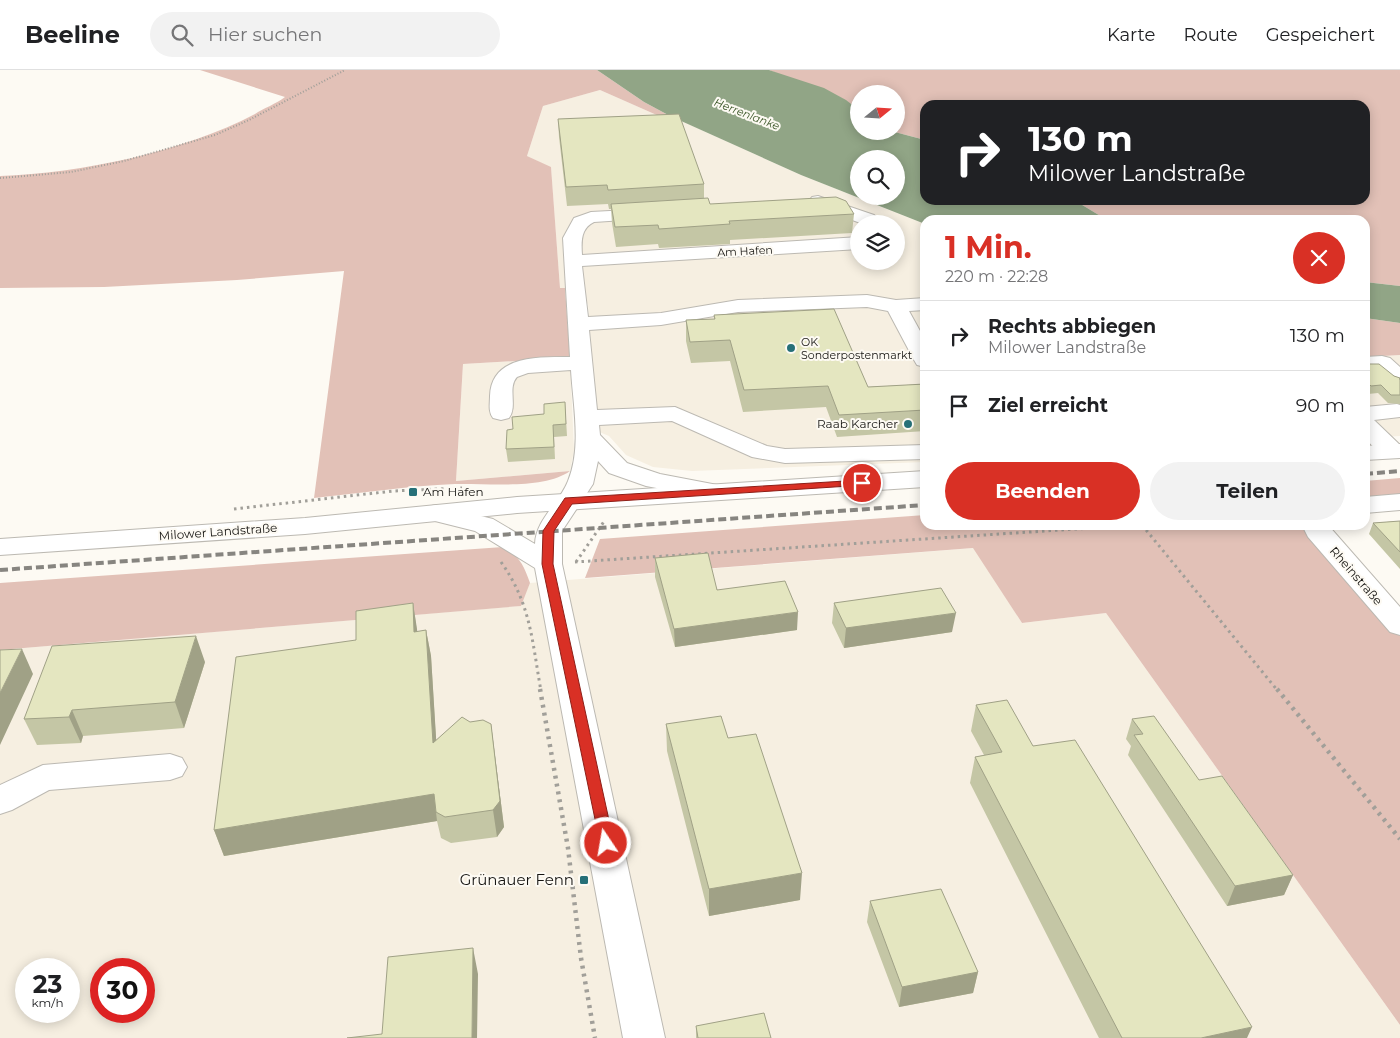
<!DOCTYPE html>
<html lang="de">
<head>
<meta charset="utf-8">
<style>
	body { margin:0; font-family:Montserrat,sans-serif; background:#f2f2f2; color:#202124; height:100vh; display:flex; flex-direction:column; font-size:19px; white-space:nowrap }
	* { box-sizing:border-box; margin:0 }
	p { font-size:16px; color:#757577 }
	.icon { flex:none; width:28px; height:28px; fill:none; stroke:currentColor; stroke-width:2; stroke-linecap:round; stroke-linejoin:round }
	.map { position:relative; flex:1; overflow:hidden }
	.details { position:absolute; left:920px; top:145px; width:450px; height:315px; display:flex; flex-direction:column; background:#fff; border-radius:15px; box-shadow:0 2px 12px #0003 }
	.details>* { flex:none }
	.hud { position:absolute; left:920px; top:30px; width:450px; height:105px; border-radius:15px; box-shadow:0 2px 12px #0003; background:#202124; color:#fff; overflow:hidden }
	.needle { width:32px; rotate:72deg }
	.fabs { position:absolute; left:850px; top:15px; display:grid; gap:10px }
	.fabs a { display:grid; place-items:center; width:55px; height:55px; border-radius:50%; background:#fff; box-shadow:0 2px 12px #0003; font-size:25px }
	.speed { position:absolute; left:15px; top:888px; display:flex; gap:10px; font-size:25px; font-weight:700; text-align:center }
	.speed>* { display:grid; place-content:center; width:65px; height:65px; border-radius:50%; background:#fff; box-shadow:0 2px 12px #0003; line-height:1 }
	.speed small { font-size:12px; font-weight:400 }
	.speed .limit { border:8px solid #d22; background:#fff; color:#111 }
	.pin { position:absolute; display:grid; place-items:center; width:42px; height:42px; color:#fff; margin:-21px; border:2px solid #fff; border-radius:50%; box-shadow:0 1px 5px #0007 }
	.me { position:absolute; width:55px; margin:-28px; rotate:348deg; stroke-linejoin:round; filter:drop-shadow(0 0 4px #0008) }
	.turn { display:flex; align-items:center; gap:18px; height:105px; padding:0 25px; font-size:22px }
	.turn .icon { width:65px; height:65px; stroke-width:2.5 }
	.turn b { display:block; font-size:35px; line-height:42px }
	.round { display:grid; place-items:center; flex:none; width:52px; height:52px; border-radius:26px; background:#f2f2f2 }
	.overview { display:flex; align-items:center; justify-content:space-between; height:85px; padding:0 25px }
	h1 { font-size:30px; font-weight:700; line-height:38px; color:#d93025 }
	.action { display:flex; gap:10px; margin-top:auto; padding:10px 25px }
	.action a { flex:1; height:58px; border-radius:30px; background:#d93025; color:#fff; font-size:20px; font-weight:700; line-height:58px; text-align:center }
	.action a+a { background:#f2f2f2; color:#202124 }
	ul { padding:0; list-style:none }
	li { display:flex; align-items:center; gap:15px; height:70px; padding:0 25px; border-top:1px solid #e0e0e0 }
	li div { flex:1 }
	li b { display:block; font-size:19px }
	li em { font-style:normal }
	header { display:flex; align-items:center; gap:30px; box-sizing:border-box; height:70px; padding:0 25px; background:#fff; border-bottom:1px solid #e0e0e0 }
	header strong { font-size:24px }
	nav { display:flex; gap:28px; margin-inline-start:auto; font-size:18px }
	.search { width:350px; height:45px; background:#f2f2f2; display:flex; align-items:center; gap:12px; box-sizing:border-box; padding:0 18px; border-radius:28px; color:#757577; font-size:19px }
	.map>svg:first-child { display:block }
</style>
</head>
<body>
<header>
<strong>Beeline</strong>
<div class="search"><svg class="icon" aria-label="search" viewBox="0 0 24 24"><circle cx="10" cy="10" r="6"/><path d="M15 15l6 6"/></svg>Hier suchen</div>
<nav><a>Karte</a><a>Route</a><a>Gespeichert</a></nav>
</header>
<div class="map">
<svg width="1400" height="968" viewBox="0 0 1400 968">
	<rect width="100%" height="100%" fill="#fdfaf3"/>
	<path fill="#f6efe1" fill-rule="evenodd" d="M 600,20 L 668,50 L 677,49 L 801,105 L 925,154 L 925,392 L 692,401 L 653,397 L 626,385 L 609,366 L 597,361 L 588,234 L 565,218 L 560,218 L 551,98 L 527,86 L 543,36 ZM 859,154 L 896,154 L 896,191 L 859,191 Z
		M 1400,285 L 1400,366 L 1365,368 L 1365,287 Z
		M 570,288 L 574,380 L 570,401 L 456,411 L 463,294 Z
		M 974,478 L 1022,553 L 1106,543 L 1400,955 L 1400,968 L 0,968 L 0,580 L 520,536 L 530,513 ZM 26,899 L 69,899 L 69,941 L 26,941 ZM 101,899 L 144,899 L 144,941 L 101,941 Z"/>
	<path fill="#e2c1b7" d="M 200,0 L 597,0 L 644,32 L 670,46 L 668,50 L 600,20 L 543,36 L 527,86 L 551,97 L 560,218 L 565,218 L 570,288 L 463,294 L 456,411 L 570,401 C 544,420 487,413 455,414 C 408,416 361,423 314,428 L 344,201 L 237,210 L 104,217 L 0,218 L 0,106 C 81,103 183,82 255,44 C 264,38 276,34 285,27 Z
		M 769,0 L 1400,0 L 1400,216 L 1365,212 L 1365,150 L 1107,150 L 1074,130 L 1365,130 L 1365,35 L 925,35 L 925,70 L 891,61 L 896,61 L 896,24 L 859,24 L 859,40 C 831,17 801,14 769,0 Z
		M 1365,248 L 1400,253 L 1400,285 L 1365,287 Z
		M 1400,408 L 1400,427 L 1365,430 L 1365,411 Z
		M 925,445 L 925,455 L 1307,455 L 1400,563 L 1400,955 L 1106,543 L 1022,553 L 973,478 L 585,508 L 600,469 Z
		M 503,477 C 519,485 524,496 530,513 L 521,536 L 0,580 L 0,513 Z"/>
	<path fill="#91a586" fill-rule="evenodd" d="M 597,0 L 769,0 L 824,18 L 846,30 L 859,40 L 856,45 L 859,61 L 891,61 L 925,70 L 925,130 L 1074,130 L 1107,150 L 925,150 L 925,154 L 801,105 L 670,46 L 644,32 ZM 859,89 L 896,89 L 896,126 L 859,126 Z
		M 1365,212 L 1400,216 L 1400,253 L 1365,248 Z"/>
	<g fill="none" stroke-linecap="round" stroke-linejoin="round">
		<defs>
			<path id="minor" d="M 818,126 L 874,145 L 882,154 L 863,154 L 812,135 L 809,131 L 812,127 Z
				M 648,139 L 654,140 L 657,144 L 654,148 L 594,152 C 581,158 581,171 582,185 L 859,167 L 859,179 L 582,196 L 588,247 L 661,243 L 738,230 L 867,225 L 896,230 L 925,228 L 925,240 L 909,241 L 925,270 L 925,297 L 917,295 L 914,290 L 888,241 L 867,237 L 738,242 L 661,255 L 589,260 L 597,340 L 675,337 L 767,376 L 785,379 L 925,375 L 925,389 L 785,393 L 752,387 L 672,351 L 599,355 L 600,365 L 627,393 L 660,404 L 728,417 L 732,422 L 728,427 L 719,430 L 646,416 L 609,403 L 598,391 L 593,414 L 562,461 L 562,494 L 665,968 L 623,968 L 535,498 L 475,461 L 427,449 L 423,443 L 427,437 L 436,435 L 493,449 L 535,474 C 536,449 559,434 568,411 C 582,377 573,335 571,300 L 528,303 L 517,307 C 507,318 518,336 509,348 L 501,350 L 493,348 C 488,341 490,334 490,326 C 491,285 539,287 570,287 L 563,168 L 574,148 L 591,142 Z
				M 1382,286 L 1390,288 L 1400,297 L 1400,315 L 1392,313 L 1377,300 L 1365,301 L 1365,287 Z
				M 1397,334 L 1400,335 L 1400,347 L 1374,350 L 1400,375 L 1400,386 C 1383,391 1376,379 1365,368 L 1365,337 Z
				M 1400,424 L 1400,440 L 1365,443 L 1365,427 Z
				M 1302,455 L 1328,455 L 1400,537 L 1400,565 L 1390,562 L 1308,467 Z
				M 170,684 L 182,688 L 187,697 L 182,706 L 170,710 L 49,720 L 12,740 L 0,744 L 0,715 L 43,695 Z"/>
			<path id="major" d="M 1400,374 L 1400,388 L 1365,390 L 1365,376 Z
				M 925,401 L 925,417 L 517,443 L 305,464 L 0,485 L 0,469 L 305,448 L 517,427 Z"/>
		</defs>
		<use href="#minor" stroke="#bcb9b2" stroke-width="2"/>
		<use href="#major" stroke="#bcb9b2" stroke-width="2"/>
		<path stroke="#a19f99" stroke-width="2" stroke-dasharray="1 2" stroke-linecap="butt" d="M 0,108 L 71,102 L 124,91 L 215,65 L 249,50 L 345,0"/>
		<path stroke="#a19f99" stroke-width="3" stroke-dasharray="2.5 4" stroke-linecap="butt" d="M 234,439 L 393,421 L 462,418
			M 1142,455 L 1278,621
			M 501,492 C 531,534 532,571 541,621
			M 575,492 L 1136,455
			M 576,492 L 605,450"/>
		<path stroke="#a19f99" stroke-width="4.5" stroke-dasharray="3 5" stroke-linecap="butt" d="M 540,619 L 568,778 L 581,888 L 595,968
			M 1277,619 L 1400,769"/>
		<use href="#minor" fill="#fff" fill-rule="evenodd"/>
		<use href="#major" fill="#fff" fill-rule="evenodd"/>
		<path stroke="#878580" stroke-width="4" stroke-dasharray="8 4" stroke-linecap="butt" d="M 1365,404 L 1400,401
			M 0,500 L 925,435"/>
	</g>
	<path fill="#c4c6a5" d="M 558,49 L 704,114 L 704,128 L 710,134 L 854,144 L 852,163 L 730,170 L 730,174 L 659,178 L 658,174 L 616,177 L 612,153 L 611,139 L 609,139 L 608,134 L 567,136 L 559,67 Z
		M 714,245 L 868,317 L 925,314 L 925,361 L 837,367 L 826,337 L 743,342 L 730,291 L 691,293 L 686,271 L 686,250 L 714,249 Z
		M 1365,294 L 1394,306 L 1400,308 L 1400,334 L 1388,333 L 1378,323 L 1368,324 L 1365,321 Z
		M 565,332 L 567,366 L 554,367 L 555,389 L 508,392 L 506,379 L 513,359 L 544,344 Z
		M 1400,451 L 1400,499 L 1369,464 L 1373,453 Z
		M 655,488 L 797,560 L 675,577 L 655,507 Z
		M 413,533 L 417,562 L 426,560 L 431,586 L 436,670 L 470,652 L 491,654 L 504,757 L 497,767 L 451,773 L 441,768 L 437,751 L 224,786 L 214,760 Z
		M 834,533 L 952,562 L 844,578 L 832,553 Z
		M 205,592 L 184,658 L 83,666 L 81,673 L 37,675 L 24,649 Z
		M 976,635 L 1033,676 L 1247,968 L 1099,968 L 970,713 L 975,687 L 984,685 L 971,661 Z
		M 1132,649 L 1199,710 L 1293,805 L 1284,825 L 1227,836 L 1128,685 L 1131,676 L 1126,669 Z
		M 666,654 L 728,668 L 800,830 L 709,846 L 667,681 Z
		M 870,831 L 978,902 L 973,923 L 899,937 L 867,852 Z
		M 696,956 L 771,968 L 696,968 Z"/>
	<path fill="#a0a186" d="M 413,533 L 417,559 L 419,588 L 414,562 Z
		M 798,542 L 797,560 L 675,577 L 674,559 Z
		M 956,543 L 952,562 L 844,578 L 846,558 Z
		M 426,560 L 431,586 L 438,699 L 433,673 Z
		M 196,566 L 205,592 L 184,658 L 175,632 Z
		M 22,579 L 33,604 L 0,675 L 0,623 Z
		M 72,640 L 83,666 L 81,673 L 69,647 Z
		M 491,654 L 504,757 L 497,767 L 493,740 Z
		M 434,724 L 437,751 L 224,786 L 214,760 Z
		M 802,803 L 800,830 L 709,846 L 709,819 Z
		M 1293,805 L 1284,825 L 1227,836 L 1235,816 Z
		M 473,878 L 478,904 L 477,968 L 472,968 Z
		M 978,902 L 973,923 L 899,937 L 902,917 Z
		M 1252,957 L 1247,968 L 1201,968 Z"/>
	<path fill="#e4e6c0" stroke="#a0a186" d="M 679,44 L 704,114 L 608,120 L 607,115 L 566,117 L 558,49 Z
		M 836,127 L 846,131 L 854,144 L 729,151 L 730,154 L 659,159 L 658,155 L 615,157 L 611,134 L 708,128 L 710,134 Z
		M 834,239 L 868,317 L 925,314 L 925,340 L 839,345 L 828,316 L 744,320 L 730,270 L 690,272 L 686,250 L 715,249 L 714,245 Z
		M 1365,294 L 1379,294 L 1394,306 L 1400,308 L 1399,309 L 1400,309 L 1400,325 L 1391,325 L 1381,315 L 1371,316 L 1365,310 Z
		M 565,332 L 566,354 L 553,355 L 554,377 L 506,379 L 507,360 L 513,359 L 512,347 L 544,344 L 544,334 Z
		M 1400,451 L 1400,482 L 1373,453 Z
		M 708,483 L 717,520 L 785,511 L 798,542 L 674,559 L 655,488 Z
		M 941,518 L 956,543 L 846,558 L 834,533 Z
		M 413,533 L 414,562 L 426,560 L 433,673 L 462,647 L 470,652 L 483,650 L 491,654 L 500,731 L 493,740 L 445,747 L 436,742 L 434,724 L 214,760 L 236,587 L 356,570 L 356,541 Z
		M 196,566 L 175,632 L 72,640 L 69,647 L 24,649 L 52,576 Z
		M 22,579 L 0,623 L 0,580 Z
		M 1007,630 L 1033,676 L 1075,670 L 1252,957 L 1201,968 L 1122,968 L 975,687 L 1002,682 L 976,635 Z
		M 721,646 L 728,668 L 756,664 L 802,803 L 709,819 L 666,654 Z
		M 1154,646 L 1199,710 L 1222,706 L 1293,805 L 1235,816 L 1134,665 L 1143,664 L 1132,649 Z
		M 941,819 L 978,902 L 902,917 L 870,831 Z
		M 473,878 L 472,968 L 347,968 L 382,964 L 388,887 Z
		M 764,943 L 771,968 L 698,968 L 696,956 Z"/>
	<path fill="#d93025" stroke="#8d1f18" d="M 862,410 L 865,411 L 865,415 L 572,434 L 554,461 L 553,494 L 614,773 L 612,778 L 601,778 L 542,494 L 543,461 L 565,428 Z"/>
	<g fill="#267078" stroke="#fdfaf3" stroke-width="2">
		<circle cx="791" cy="278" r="5"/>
		<circle cx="908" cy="354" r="5"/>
		<rect x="408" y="417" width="10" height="10" rx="2.5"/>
		<rect x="579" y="805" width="10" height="10" rx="2.5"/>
	</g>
	<g text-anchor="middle" stroke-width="4" stroke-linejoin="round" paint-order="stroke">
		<g font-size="11" font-style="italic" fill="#3b5728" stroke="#fdfaf3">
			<text transform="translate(747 44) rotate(21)" y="4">Herrenlanke</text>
		</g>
		<g font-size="11" fill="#161512" stroke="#fdfaf3">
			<text transform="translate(745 181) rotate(-3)" y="4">Am Hafen</text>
		</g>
		<g font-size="11" fill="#161512" stroke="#fdfaf3" text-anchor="start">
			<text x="801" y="276">OK<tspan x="801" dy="13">Sonderpostenmarkt</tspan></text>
		</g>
		<g font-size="12" fill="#161512" stroke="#fdfaf3" text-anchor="end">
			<text x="898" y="358">Raab Karcher</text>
			<text x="423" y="426" text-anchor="start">Am Hafen</text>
		</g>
		<g font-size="12" fill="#161512" stroke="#fdfaf3">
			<text transform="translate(218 462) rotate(-4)" y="4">Milower Landstraße</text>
			<text transform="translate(1356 506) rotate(49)" y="4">Rheinstraße</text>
		</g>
		<g font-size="15" fill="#161512" stroke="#fdfaf3" text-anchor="end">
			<text x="574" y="815">Grünauer Fenn</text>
		</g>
	</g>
</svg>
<div class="fabs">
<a><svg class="needle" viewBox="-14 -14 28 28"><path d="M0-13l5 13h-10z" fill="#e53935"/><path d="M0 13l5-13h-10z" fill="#757577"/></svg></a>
<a><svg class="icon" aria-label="search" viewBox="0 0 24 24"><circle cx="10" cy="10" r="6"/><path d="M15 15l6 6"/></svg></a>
<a><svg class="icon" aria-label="layers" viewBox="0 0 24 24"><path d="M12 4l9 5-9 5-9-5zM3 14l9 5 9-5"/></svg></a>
</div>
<div class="speed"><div>23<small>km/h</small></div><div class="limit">30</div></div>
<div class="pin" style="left:862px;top:413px;background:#d93025"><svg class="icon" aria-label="arrive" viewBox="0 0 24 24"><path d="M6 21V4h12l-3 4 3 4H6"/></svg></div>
<svg class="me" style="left:606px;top:773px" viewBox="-20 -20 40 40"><circle r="17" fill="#d93025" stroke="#fff" stroke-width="3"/><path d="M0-11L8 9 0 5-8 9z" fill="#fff"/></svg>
<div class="hud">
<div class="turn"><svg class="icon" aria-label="right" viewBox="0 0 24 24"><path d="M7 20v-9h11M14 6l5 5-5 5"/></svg><div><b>130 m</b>Milower Landstraße</div></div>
</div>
<section class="details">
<div class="overview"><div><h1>1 Min.</h1><p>220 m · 22:28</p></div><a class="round" style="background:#d93025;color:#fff"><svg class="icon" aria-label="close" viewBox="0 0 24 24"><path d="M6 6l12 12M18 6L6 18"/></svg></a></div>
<ul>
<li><svg class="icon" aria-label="right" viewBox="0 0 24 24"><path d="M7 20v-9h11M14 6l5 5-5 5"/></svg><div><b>Rechts abbiegen</b><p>Milower Landstraße</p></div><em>130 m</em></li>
<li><svg class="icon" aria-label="arrive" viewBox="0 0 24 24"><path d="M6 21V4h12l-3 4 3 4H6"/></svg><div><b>Ziel erreicht</b></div><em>90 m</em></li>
</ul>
<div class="action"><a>Beenden</a><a>Teilen</a></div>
</section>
</div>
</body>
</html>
